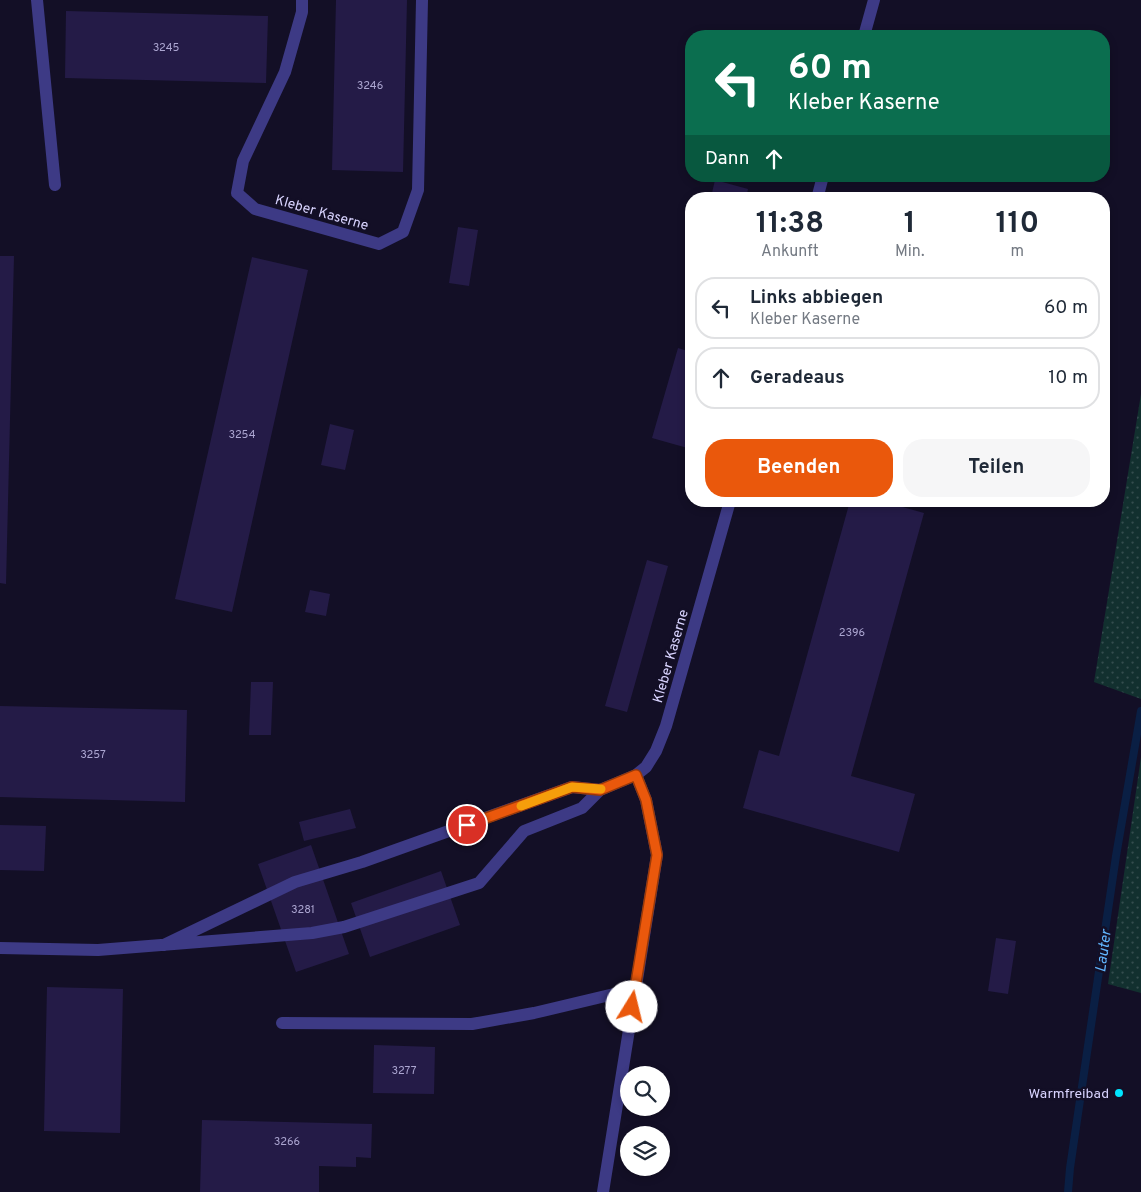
<!DOCTYPE html>
<html lang="de">
<head>
<meta charset="utf-8">
<style>
	body { margin:0; font-family:Overpass,sans-serif; background:#f6f6f7; color:#1f2937; height:100vh; display:flex; flex-direction:column; font-size:19px; white-space:nowrap }
	* { box-sizing:border-box; margin:0 }
	p { font-size:16px; color:#747a83 }
	.icon { flex:none; width:28px; height:28px; fill:none; stroke:currentColor; stroke-width:2; stroke-linecap:round; stroke-linejoin:round }
	.map { position:relative; flex:1; overflow:hidden }
	.side { position:absolute; left:685px; top:192px; width:425px; height:315px; display:flex; flex-direction:column; background:#fff; border-radius:20px; box-shadow:0 2px 8px #0003 }
	.side>* { flex:none }
	.banner { position:absolute; left:685px; top:30px; width:425px; height:152px; border-radius:20px; box-shadow:0 2px 8px #0003; background:#0b6e4f; color:#fff; overflow:hidden }
	.buttons { position:absolute; left:620px; top:1066px; display:grid; gap:10px }
	.buttons a { display:grid; place-items:center; width:50px; height:50px; border-radius:50%; background:#fff; box-shadow:0 2px 8px #0003; font-size:25px }
	.pin { position:absolute; display:grid; place-items:center; width:42px; height:42px; color:#fff; margin:-21px; border:2px solid #fff; border-radius:50%; box-shadow:0 1px 5px #0007 }
	.me { position:absolute; width:55px; margin:-28px; rotate:9deg; stroke-linejoin:round; filter:drop-shadow(0 0 4px #0008) }
	.turn { display:flex; align-items:center; gap:18px; height:105px; padding:0 20px; font-size:22px }
	.turn .icon { width:65px; height:65px; stroke-width:2.5 }
	.turn b { display:block; font-size:35px; line-height:42px }
	.then { display:flex; align-items:center; height:48px; padding:0 20px; background:#0003; gap:10px; font-size:19px }
	.eta { display:flex; justify-content:space-evenly; align-items:center; height:85px; text-align:center }
	.eta b { font-size:30px; font-weight:700; line-height:35px }
	.action { display:flex; gap:10px; margin-top:auto; padding:10px 20px }
	.action a { flex:1; height:58px; border-radius:20px; background:#ea580c; color:#fff; font-size:20px; font-weight:700; line-height:58px; text-align:center }
	.action a+a { background:#f6f6f7; color:#1f2937 }
	ul { padding:0; list-style:none }
	li { display:flex; align-items:center; gap:15px; height:62px; margin:0 10px 8px; padding:0 10px; border:2px solid #e0e1e3; border-radius:20px }
	li div { flex:1 }
	li b { display:block; font-size:19px }
	li em { font-style:normal }
	.map>svg:first-child { display:block }
</style>
</head>
<body>
<div class="map">
<svg width="1141" height="1192" viewBox="0 0 1141 1192">
	<defs>
		<pattern id="grass-dots" width="8" height="8" patternUnits="userSpaceOnUse" patternTransform="scale(1.25)"><rect width="8" height="8" fill="#12302f"/><path d="M2 2h.1M6 6h.1" fill="none" stroke="#344d4e" stroke-width="1.8" stroke-linecap="round"/></pattern>
	</defs>
	<rect width="100%" height="100%" fill="#130f26"/>
	<path fill="url(#grass-dots)" d="M 1141,394 L 1141,699 L 1094,682 Z
		M 1141,757 L 1141,993 L 1108,984 Z"/>
	<g fill="none" stroke-linecap="round" stroke-linejoin="round">
		<path stroke="#0a1f44" stroke-width="8" d="M 1068,1192 L 1070,1168 L 1116,856 L 1141,711"/>
	</g>
	<path fill="#241b47" d="M 336,0 L 407,0 L 403,172 L 332,170 Z
		M 66,11 L 268,16 L 266,83 L 65,78 Z
		M 715,180 L 748,189 L 746,199 L 733,199 L 712,193 Z
		M 458,227 L 478,230 L 469,286 L 449,283 Z
		M 0,256 L 14,256 L 6,584 L 0,583 Z
		M 252,257 L 308,270 L 232,612 L 175,599 Z
		M 678,348 L 691,352 L 691,449 L 652,438 Z
		M 330,424 L 354,430 L 345,470 L 321,465 Z
		M 850,501 L 881,501 L 924,513 L 851,776 L 915,794 L 899,852 L 743,808 L 759,750 L 779,756 Z
		M 647,560 L 668,566 L 627,712 L 605,706 Z
		M 310,590 L 330,594 L 326,616 L 305,612 Z
		M 251,682 L 273,682 L 271,735 L 249,735 Z
		M 0,706 L 187,710 L 185,802 L 0,797 Z
		M 350,809 L 356,828 L 304,841 L 299,822 Z
		M 0,825 L 46,826 L 44,871 L 0,870 Z
		M 311,845 L 349,954 L 296,972 L 258,864 Z
		M 441,871 L 460,925 L 370,957 L 351,903 Z
		M 996,938 L 1016,941 L 1008,994 L 988,991 Z
		M 47,987 L 123,989 L 120,1133 L 44,1131 Z
		M 374,1045 L 435,1047 L 434,1094 L 373,1093 Z
		M 202,1120 L 372,1124 L 371,1158 L 356,1157 L 356,1167 L 319,1166 L 319,1192 L 200,1192 Z"/>
	<g fill="none" stroke-linecap="round" stroke-linejoin="round">
		<path stroke="#3d3a85" stroke-width="12" d="M 37,0 L 55,185
			M 302,0 L 302,12 L 285,72 L 243,161 L 237,193 L 255,209 L 379,244 L 403,232 L 418,190 L 422,0
			M 864,36 L 874,0
			M 817,199 L 823,176
			M 164,945 L 295,882 L 362,862 L 572,787 L 600,790 L 636,775 L 646,767 L 656,751 L 666,726 L 730,501
			M 0,948 L 98,950 L 312,933 L 344,927 L 479,883 L 524,831 L 582,808 L 600,790
			M 282,1023 L 472,1024 L 534,1013 L 635,989
			M 603,1192 L 657,855 L 646,800 L 636,775"/>
	</g>
	<g fill="none" stroke-linecap="round" stroke-linejoin="round">
		<defs>
			<path id="route" d="M 467,825 L 572,787 L 600,790 L 636,775 L 646,800 L 657,855 L 632,1007"/>
		</defs>
		<use href="#route" stroke="#983908" stroke-width="12"/>
		<use href="#route" stroke="#ea580c" stroke-width="9"/>
		<path stroke="#f59e0b" stroke-width="9" d="M 521,806 L 572,787 L 601,789"/>
	</g>
	<circle fill="#00e5ff" stroke="#130f26" stroke-width="2" cx="1119" cy="1093" r="5"/>
	<g text-anchor="middle" stroke-width="5" stroke-linejoin="round" paint-order="stroke">
		<g font-size="11" fill="#aca6d1">
			<text x="166" y="51">3245</text>
			<text x="370" y="89">3246</text>
			<text x="242" y="438">3254</text>
			<text x="852" y="636">2396</text>
			<text x="93" y="758">3257</text>
			<text x="303" y="913">3281</text>
			<text x="404" y="1074">3277</text>
			<text x="287" y="1145">3266</text>
		</g>
		<g font-size="14" fill="#d9d4ff" stroke="#130f26">
			<text transform="translate(322 212) rotate(16)" y="5">Kleber Kaserne</text>
			<text transform="translate(670 656) rotate(-74)" y="5">Kleber Kaserne</text>
		</g>
		<g font-size="14" fill="#d9d4ff" stroke="#130f26" text-anchor="end">
			<text x="1109" y="1098">Warmfreibad</text>
		</g>
		<g font-size="15" font-style="italic" fill="#62b6ff" stroke="#130f26">
			<text transform="translate(1103 951) rotate(-82)" y="5">Lauter</text>
		</g>
	</g>
</svg>
<div class="buttons">
<a><svg class="icon" aria-label="search" viewBox="0 0 24 24"><circle cx="10" cy="10" r="6"/><path d="M15 15l6 6"/></svg></a>
<a><svg class="icon" aria-label="layers" viewBox="0 0 24 24"><path d="M12 4l9 5-9 5-9-5zM3 14l9 5 9-5"/></svg></a>
</div>
<div class="pin" style="left:467px;top:825px;background:#d93025"><svg class="icon" aria-label="arrive" viewBox="0 0 24 24"><path d="M6 21V4h12l-3 4 3 4H6"/></svg></div>
<svg class="me" style="left:632px;top:1007px" viewBox="-20 -20 40 40"><circle r="19" fill="#fff"/><path d="M0-13L10 11 0 6-10 11z" fill="#ea580c"/></svg>
<div class="banner">
<div class="turn"><svg class="icon" aria-label="left" viewBox="0 0 24 24"><path d="M17 20v-9H6M10 6l-5 5 5 5"/></svg><div><b>60 m</b>Kleber Kaserne</div></div>
<div class="then">Dann<svg class="icon" aria-label="ahead" viewBox="0 0 24 24"><path d="M12 20V5M6 11l6-6 6 6"/></svg></div>
</div>
<section class="side">
<div class="eta">
<div><b>11:38</b><p>Ankunft</p></div>
<div><b>1</b><p>Min.</p></div>
<div><b>110</b><p>m</p></div>
</div>
<ul>
<li><svg class="icon" aria-label="left" viewBox="0 0 24 24"><path d="M17 20v-9H6M10 6l-5 5 5 5"/></svg><div><b>Links abbiegen</b><p>Kleber Kaserne</p></div><em>60 m</em></li>
<li><svg class="icon" aria-label="ahead" viewBox="0 0 24 24"><path d="M12 20V5M6 11l6-6 6 6"/></svg><div><b>Geradeaus</b></div><em>10 m</em></li>
</ul>
<div class="action"><a>Beenden</a><a>Teilen</a></div>
</section>
</div>
</body>
</html>
